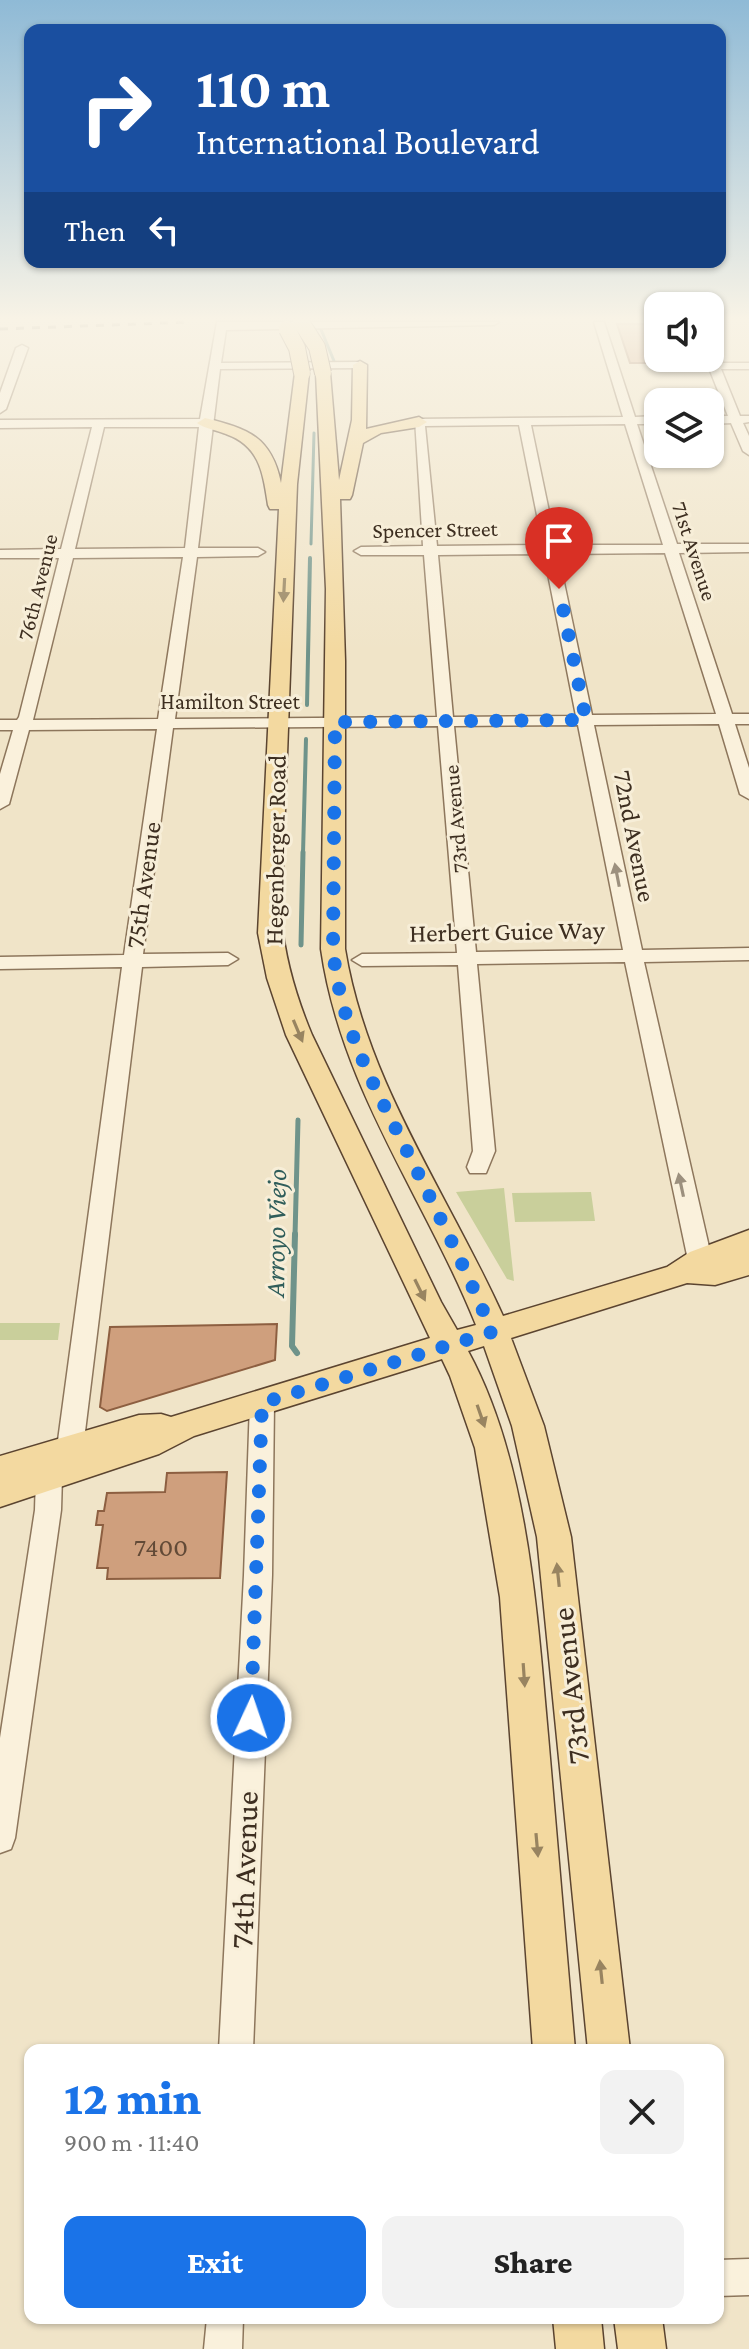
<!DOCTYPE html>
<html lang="en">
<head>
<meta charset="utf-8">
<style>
	body { margin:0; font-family:"Crimson Pro",serif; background:#f2f2f2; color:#222; height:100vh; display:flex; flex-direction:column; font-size:30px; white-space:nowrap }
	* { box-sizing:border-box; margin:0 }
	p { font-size:26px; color:#767676 }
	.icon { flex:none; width:44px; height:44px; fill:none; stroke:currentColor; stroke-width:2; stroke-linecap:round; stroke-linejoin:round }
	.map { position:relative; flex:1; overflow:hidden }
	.side { position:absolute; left:24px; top:2044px; width:700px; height:280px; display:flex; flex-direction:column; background:#fff; border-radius:16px; box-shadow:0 2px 6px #0004 }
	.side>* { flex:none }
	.top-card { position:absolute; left:24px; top:24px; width:702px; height:244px; border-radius:16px; box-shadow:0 2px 6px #0004; background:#1a4fa0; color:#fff; overflow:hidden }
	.fabs { position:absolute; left:644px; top:292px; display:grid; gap:16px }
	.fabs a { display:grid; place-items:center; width:80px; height:80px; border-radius:16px; background:#fff; box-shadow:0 2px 6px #0004; font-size:40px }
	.pin { position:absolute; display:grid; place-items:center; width:68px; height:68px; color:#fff; margin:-82px -34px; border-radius:50% 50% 50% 0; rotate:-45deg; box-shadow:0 0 8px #0007 }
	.pin .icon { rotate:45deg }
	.me { position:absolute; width:88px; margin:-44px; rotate:3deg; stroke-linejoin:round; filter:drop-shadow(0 0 6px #0008) }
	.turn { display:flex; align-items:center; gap:28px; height:168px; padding:0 40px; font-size:36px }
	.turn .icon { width:104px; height:104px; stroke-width:2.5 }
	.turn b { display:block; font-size:56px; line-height:68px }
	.then { display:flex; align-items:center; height:76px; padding:0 40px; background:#0003; gap:16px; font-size:30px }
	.round { display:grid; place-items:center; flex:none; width:84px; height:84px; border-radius:16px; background:#f2f2f2 }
	.summary { display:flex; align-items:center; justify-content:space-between; height:136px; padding:0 40px }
	h1 { font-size:48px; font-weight:800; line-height:60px; color:#1a73e8 }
	.cta { display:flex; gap:16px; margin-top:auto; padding:16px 40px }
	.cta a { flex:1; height:92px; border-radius:16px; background:#1a73e8; color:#fff; font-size:32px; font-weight:800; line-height:92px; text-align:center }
	.cta a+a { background:#f2f2f2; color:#222 }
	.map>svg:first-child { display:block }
</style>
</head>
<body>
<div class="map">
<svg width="749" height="2349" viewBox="0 0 749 2349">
	<rect width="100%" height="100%" fill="#f0e4c8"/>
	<path fill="#c9cf9b" d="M 504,1188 L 514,1281 L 507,1279 L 456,1192 Z
		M 591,1192 L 595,1221 L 515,1222 L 512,1193 Z
		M 0,1323 L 60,1323 L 58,1340 L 0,1340 Z"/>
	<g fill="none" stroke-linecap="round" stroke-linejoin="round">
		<path stroke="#6f938a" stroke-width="3" d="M 320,327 L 334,361
			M 311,544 L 314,433"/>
		<path stroke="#6f938a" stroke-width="4" d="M 307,705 L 310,558
			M 303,854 L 306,739"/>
		<path stroke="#6f938a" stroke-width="5" d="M 301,945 L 303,852
			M 295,1236 L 298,1120"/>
		<path stroke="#6f938a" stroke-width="6" d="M 295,1234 L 292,1346 L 297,1353"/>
	</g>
	<path fill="#cf9f7d" stroke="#8d5f41" stroke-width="2" d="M 617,324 L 658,324 L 658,363 L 630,363 Z
		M 277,1324 L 275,1360 L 107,1411 L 100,1407 L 110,1327 Z
		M 227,1472 L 220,1578 L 107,1579 L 108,1568 L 97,1568 L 103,1525 L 96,1525 L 98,1511 L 104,1511 L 107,1493 L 165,1492 L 167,1473 Z"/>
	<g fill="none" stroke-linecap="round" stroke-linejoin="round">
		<defs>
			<path id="minor" d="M 217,322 L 499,322 L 494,325 L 226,330 L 221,363 L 360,362 L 366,365 L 360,368 L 220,369 L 198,548 L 258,548 L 265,552 L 258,556 L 197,557 L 175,719 L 437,717 L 424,555 L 361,555 L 354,551 L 361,547 L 423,546 L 415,419 L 623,417 L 594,322 L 604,322 L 635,417 L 658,416 L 658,424 L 637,424 L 677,544 L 749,544 L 749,552 L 679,553 L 732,714 L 749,714 L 749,724 L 735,724 L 749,768 L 749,799 L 740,794 L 719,724 L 594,725 L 642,950 L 749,948 L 749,960 L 644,962 L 712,1260 L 708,1266 L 700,1269 L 692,1266 L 688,1260 L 625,962 L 477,964 L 495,1151 L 486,1173 L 470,1173 L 467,1167 L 473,1151 L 458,965 L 362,966 L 352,960 L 362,954 L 457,953 L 438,726 L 173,728 L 143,954 L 228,953 L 238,959 L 228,965 L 142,967 L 83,1448 L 79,1456 L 70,1459 L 61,1456 L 57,1448 L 122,967 L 0,969 L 0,957 L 124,955 L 157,729 L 29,730 L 9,804 L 0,809 L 0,774 L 13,730 L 0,730 L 0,720 L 17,720 L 19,717 L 59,558 L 0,558 L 0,550 L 61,549 L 92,427 L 0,428 L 0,420 L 200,419 ZM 625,424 L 663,545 L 556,545 L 531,425 ZM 519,425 L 543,545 L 437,546 L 425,426 ZM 104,427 L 199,427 L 185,548 L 75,549 ZM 665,553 L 716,714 L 592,715 L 558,554 ZM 544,554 L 576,716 L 453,717 L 438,555 ZM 183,557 L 158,719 L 33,720 L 73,558 ZM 578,725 L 623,950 L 476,952 L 454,726 Z
				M 22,345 L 28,348 L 6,409 L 0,413 L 0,393 L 16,348 Z
				M 710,354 L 718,363 L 749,363 L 749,369 L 721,369 L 740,416 L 749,416 L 749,422 L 743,423 L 749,436 L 749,455 L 743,451 L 731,423 L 710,424 L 710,416 L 728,416 L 705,358 L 710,358 Z
				M 262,1393 L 271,1396 L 274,1403 L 272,1575 L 253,2050 L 219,2050 L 244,1575 L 250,1403 L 253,1396 Z
				M 49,1465 L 58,1468 L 62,1476 L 61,1510 L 15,1838 L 11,1849 L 0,1853 L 0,1738 L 35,1510 L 36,1476 L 40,1468 Z
				M 749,2259 L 749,2295 L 718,2296 L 718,2260 Z
				M 207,2318 L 243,2318 L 242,2349 L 204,2349 Z"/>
			<path id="major" d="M 360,361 L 367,365 L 366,429 L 419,417 L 427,422 L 419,427 L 381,433 L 363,443 L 352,495 L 350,499 L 340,499 L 345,661 L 345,949 C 367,1084 448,1194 503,1316 L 667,1267 L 690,1252 L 749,1230 L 749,1275 L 715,1285 L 687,1283 L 511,1338 L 544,1426 L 571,1537 L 630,2050 L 588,2050 L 537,1537 L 512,1426 L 484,1346 L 468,1351 C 528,1461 537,1612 548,1735 C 557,1840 566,1945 575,2050 L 533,2050 L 500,1597 L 475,1448 L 450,1376 L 442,1359 L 194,1436 L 159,1454 L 0,1507 L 0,1456 L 139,1415 L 161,1414 L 171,1417 L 430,1338 L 286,1035 L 267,978 L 258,933 L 279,509 L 270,509 L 268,505 C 263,473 260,446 226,434 C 217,430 205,429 197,423 L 205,418 C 248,429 271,436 281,483 L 295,373 L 302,369 L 309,373 L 297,484 L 281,918 C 285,959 296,997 312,1035 L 441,1302 L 457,1330 L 476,1325 C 424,1196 341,1089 321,949 L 326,589 L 316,373 L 323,369 L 330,373 L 339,480 L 352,420 L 353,365 Z
				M 553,2318 L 601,2318 L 604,2349 L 556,2349 Z
				M 614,2318 L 662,2318 L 666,2349 L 618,2349 Z"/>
		</defs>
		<use href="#minor" stroke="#8d765c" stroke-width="3"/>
		<use href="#major" stroke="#5b4430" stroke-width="3"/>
		<use href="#minor" fill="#faf1dc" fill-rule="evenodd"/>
		<use href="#major" fill="#f3d9a0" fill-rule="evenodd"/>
		<path stroke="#3d2e20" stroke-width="3" stroke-dasharray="8 8" stroke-linecap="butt" d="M 0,329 L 190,322"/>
		<defs>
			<path id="major-bridge" d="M 301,322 L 317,347 L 323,373
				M 287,329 L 297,348 L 302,373"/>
		</defs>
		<use href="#major-bridge" stroke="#5b4430" stroke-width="18" stroke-linecap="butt"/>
		<use href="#major-bridge" stroke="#f3d9a0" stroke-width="16"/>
	</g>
	<defs><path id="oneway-solid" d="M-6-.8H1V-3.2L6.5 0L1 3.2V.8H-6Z" transform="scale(2)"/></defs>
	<g fill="#988460">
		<use href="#oneway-solid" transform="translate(284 590) rotate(93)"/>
		<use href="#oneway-solid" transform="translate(298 1031) rotate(67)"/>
		<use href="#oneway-solid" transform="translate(420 1290) rotate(64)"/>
		<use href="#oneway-solid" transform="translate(481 1416) rotate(71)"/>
		<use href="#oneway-solid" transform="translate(558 1575) rotate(-96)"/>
		<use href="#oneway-solid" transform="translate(524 1675) rotate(86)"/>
		<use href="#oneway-solid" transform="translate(537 1845) rotate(85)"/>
		<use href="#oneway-solid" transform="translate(601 1972) rotate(-96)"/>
	</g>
	<g fill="#9c907e">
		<use href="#oneway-solid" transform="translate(617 875) rotate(-101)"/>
		<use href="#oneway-solid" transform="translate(681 1185) rotate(-102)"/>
	</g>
	<linearGradient id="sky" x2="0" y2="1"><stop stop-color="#8fbad6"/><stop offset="0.49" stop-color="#f8f3e6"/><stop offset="1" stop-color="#f8f3e6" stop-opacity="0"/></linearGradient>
	<rect width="749" height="651" fill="url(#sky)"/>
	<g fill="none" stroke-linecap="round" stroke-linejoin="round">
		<path stroke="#1a73e8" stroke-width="14" stroke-dasharray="0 25.2" d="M 251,1718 L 262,1403 L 492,1332 C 466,1269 436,1209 406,1149 C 372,1081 340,1026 333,949 L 335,722 L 586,720 L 559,589"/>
	</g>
	<g text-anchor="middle" stroke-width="6" stroke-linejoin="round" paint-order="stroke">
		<g font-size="22" fill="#3d2e20" stroke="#f7eed8">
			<text transform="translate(435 529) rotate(-1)" y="8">Spencer Street</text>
			<text transform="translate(695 551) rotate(72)" y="8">71st Avenue</text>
			<text transform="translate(37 587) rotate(-76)" y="8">76th Avenue</text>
			<text x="230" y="709">Hamilton Street</text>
			<text transform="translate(455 819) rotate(-95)" y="8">73rd Avenue</text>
		</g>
		<g font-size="26" fill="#3d2e20" stroke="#f7eed8">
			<text transform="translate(635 836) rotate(79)" y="9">72nd Avenue</text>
			<text transform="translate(275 850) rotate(-89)" y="9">Hegenberger Road</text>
			<text transform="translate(143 885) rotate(-82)" y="9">75th Avenue</text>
			<text transform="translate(507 931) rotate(-1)" y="9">Herbert Guice Way</text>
		</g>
		<g font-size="26" fill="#624a37">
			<text x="161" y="1556">7400</text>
		</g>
		<g font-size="28" font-style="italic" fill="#2f5d5a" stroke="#f7eed8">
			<text transform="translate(275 1233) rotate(-89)" y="10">Arroyo Viejo</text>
		</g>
		<g font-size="32" fill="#3d2e20" stroke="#f7eed8">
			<text transform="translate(570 1686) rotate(-96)" y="11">73rd Avenue</text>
			<text transform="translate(244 1870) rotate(-88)" y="11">74th Avenue</text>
		</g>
	</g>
</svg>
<div class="fabs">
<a><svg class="icon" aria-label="sound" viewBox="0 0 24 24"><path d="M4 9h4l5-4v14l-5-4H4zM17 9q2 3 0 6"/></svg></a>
<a><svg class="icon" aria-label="layers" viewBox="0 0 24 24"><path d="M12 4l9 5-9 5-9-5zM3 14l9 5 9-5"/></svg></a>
</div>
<div class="pin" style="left:559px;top:589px;background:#d93025"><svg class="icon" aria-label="arrive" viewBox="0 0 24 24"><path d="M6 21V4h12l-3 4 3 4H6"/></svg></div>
<svg class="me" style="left:251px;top:1718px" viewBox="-20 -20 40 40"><circle r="17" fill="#1a73e8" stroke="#fff" stroke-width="3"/><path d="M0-11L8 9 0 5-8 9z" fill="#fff"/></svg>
<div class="top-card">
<div class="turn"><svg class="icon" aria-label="right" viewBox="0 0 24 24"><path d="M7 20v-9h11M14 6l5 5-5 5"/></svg><div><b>110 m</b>International Boulevard</div></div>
<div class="then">Then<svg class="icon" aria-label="left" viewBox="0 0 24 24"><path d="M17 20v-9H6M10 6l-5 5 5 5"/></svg></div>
</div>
<section class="side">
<div class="summary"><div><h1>12 min</h1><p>900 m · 11:40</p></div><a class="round"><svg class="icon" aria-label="close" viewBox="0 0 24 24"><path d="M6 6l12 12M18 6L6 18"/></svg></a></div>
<div class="cta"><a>Exit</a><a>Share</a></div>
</section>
</div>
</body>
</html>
